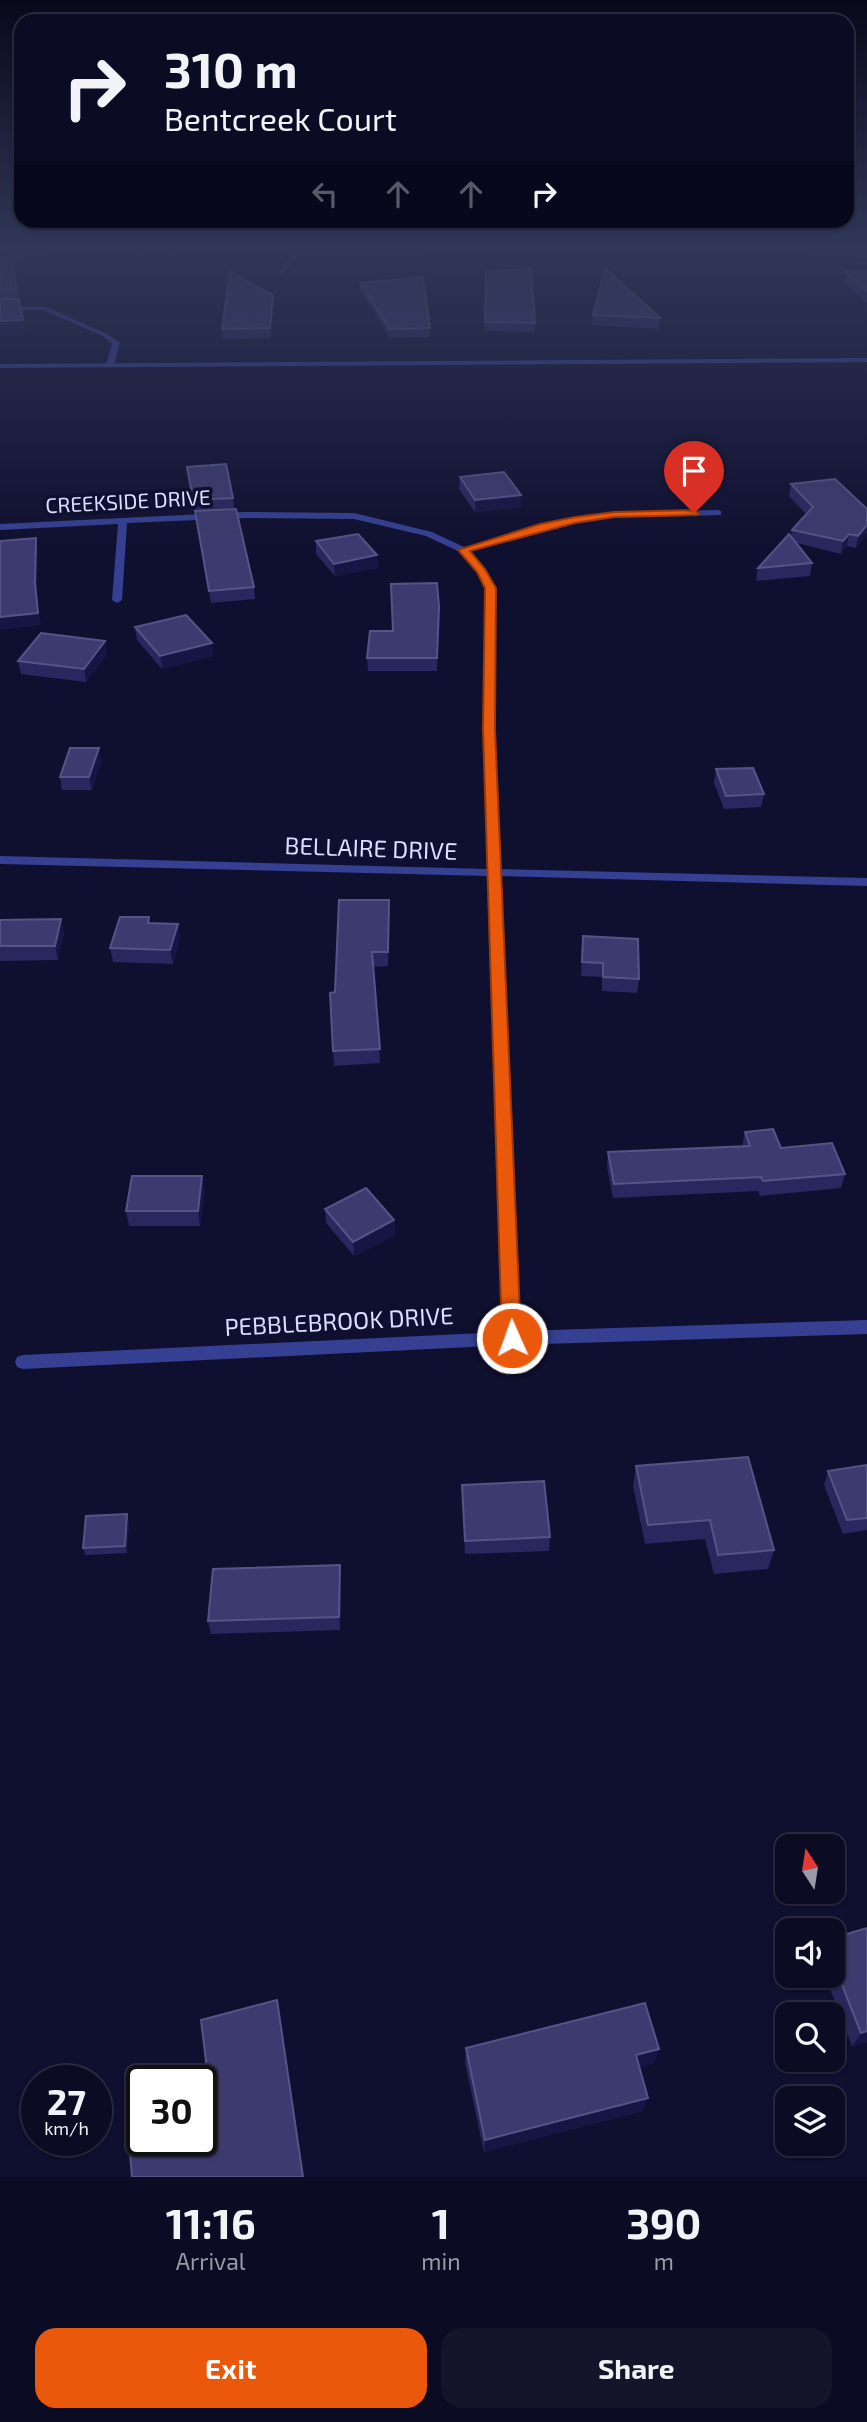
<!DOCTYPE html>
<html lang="en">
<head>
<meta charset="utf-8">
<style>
	body { margin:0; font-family:"Exo 2",sans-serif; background:#14142b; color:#f1f3f6; height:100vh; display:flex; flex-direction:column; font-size:26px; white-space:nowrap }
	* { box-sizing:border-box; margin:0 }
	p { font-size:23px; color:#9a9ba6 }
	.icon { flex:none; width:38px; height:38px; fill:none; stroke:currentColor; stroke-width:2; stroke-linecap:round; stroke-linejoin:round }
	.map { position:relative; height:2177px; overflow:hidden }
	.side { display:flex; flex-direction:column; background:#0b0b23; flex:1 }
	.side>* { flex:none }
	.guide { position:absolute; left:14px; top:14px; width:840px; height:214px; border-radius:21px; box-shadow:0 2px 5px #0004,0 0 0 2px #2b2b41; background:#0b0b23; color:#f1f3f6; overflow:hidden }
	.needle { width:46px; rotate:348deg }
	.buttons { position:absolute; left:775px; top:1834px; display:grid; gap:14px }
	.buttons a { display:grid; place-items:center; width:70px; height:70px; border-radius:14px; background:#0b0b23; box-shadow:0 2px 5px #0004,0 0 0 2px #2b2b41; font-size:35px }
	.speed { position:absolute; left:21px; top:2065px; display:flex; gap:14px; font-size:35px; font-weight:700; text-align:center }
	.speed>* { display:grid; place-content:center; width:91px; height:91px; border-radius:50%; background:#0b0b23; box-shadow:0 2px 5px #0004,0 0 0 2px #2b2b41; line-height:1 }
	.speed small { font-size:18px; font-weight:400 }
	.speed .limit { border:4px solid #111; border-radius:10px; background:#fff; color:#111 }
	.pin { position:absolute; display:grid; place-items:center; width:60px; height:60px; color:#fff; margin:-72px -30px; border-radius:50% 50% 50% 0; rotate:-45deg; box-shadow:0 0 7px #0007 }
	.pin .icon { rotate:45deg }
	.me { position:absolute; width:77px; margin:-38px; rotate:358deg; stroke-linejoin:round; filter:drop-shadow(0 0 5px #0008) }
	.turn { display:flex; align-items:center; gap:24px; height:147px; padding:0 35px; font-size:32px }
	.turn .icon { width:91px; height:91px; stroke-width:2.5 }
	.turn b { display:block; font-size:49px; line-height:60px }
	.lanes { display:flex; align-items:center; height:66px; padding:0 35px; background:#0003; justify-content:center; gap:35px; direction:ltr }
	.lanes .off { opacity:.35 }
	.eta { display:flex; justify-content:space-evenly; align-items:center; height:119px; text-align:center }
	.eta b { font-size:42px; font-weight:700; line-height:49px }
	.cta { display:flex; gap:14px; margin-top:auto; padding:14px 35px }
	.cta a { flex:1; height:80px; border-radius:21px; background:#ea580c; color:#fff; font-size:28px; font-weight:700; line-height:80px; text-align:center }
	.cta a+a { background:#14142b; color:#f1f3f6 }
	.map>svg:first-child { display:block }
</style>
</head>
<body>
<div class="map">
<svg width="867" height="2177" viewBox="0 0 867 2177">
	<rect width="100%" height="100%" fill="#0f0f2f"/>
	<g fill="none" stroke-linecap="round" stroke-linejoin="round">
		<path fill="#354092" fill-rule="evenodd" d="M 0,306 L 46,307 L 107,334 L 120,343 L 114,365 L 110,367 L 106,365 L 112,344 L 103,336 L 43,310 L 0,310 Z"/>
		<path fill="#354092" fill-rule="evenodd" d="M 83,246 L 100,246 L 0,261 L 0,257 Z
			M 261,246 L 353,254 L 505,246 L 383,257 L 299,254 L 282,274 L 279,272 L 293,253 Z
			M 764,246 L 867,254 L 867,258 L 770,251 Z
			M 718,510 L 721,511 L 721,515 L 614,518 L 575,523 L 469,551 L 484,569 L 495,588 L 494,729 L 500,869 L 867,878 L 867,886 L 500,876 L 519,1331 L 867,1320 L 867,1334 L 511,1345 L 23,1369 L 17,1367 L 15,1362 L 17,1357 L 23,1355 L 503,1332 L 488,876 L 0,864 L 0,856 L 488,869 L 484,729 L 485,588 L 477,572 L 460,552 L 426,536 L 354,519 L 245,518 L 127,523 L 122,600 L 117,603 L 112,600 L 118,524 L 0,530 L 0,524 L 245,512 L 354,513 L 432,532 L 464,547 L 575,517 L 614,512 Z"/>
		<path fill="#354092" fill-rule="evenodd" d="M 867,358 L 867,362 L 0,368 L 0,364 Z"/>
	</g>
	<path fill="#2a275e" d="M 125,246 L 179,246 L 180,254 L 141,262 Z
		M 0,260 L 12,260 L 25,334 L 0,336 Z
		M 867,271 L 867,303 L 843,282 L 845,272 Z
		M 486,272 L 535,323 L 534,332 L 485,331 Z
		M 360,283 L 430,328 L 430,337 L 390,338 L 360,291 Z
		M 273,295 L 274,305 L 271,338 L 223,339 L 222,329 Z
		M 593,315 L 660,318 L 659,329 L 592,325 Z
		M 187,467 L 233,498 L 234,509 L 254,587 L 255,599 L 211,603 Z
		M 460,477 L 521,507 L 475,512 L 459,489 Z
		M 791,484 L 867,509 L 856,548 L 847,546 L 841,554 L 797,543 L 812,563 L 810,576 L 756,581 L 758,568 L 791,537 L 792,530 L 806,514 L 789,496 Z
		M 316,541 L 377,555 L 378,568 L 335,576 L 316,554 Z
		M 439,607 L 437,671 L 368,671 L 367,658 L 393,631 Z
		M 135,627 L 213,656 L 162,669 L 137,640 Z
		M 107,654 L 86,682 L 21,674 L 18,661 Z
		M 101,762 L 92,790 L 62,790 L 60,777 Z
		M 716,769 L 764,794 L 761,807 L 724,809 L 714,783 Z
		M 389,914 L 388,966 L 373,967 L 380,1063 L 334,1066 L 330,993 L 335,992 Z
		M 149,917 L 150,923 L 178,924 L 180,938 L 173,964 L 113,962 L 110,948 Z
		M 61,919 L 64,933 L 58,960 L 0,961 L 0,920 Z
		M 583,936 L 639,979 L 637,993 L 602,991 L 602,977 L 581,976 Z
		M 745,1132 L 845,1174 L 841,1188 L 760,1196 L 758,1191 L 613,1198 L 607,1167 L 608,1152 L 742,1146 Z
		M 205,1190 L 200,1226 L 129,1226 L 126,1211 Z
		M 325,1209 L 394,1220 L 395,1235 L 354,1256 L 326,1223 Z
		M 867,1465 L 867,1530 L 843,1534 L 824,1485 L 828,1471 Z
		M 636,1466 L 774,1550 L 768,1569 L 714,1574 L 705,1539 L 645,1544 L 633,1486 Z
		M 462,1485 L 550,1537 L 549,1551 L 465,1554 Z
		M 129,1521 L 127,1553 L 85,1555 L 83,1548 Z
		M 340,1565 L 341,1579 L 340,1630 L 211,1634 L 208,1621 Z
		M 833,1938 L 867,2042 L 852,2046 L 825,1976 L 833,1976 Z
		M 466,2048 L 659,2049 L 654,2063 L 639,2067 L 643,2111 L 484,2152 L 465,2062 Z"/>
	<path fill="#171544" d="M 170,246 L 179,246 L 180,254 L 141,262 L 140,253 Z
		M 273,295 L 274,305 L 271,338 L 270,328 Z
		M 23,320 L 25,334 L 0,336 L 0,321 Z
		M 521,495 L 521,507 L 475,512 L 475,500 Z
		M 867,525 L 867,535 L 856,548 L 858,536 Z
		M 849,534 L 847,546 L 841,554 L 843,541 Z
		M 36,538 L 38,550 L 37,596 L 41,625 L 0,630 L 0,617 Z
		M 377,555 L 378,568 L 335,576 L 334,564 Z
		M 105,641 L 107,654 L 86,682 L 84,669 Z
		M 212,643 L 213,656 L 162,669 L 160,656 Z
		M 99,748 L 101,762 L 92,790 L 89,777 Z
		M 61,919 L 64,933 L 58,960 L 55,946 Z
		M 178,924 L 180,938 L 173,964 L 170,950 Z
		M 202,1176 L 205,1190 L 200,1226 L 198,1211 Z
		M 394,1220 L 395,1235 L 354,1256 L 353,1242 Z
		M 127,1514 L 129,1521 L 127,1553 L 125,1546 Z
		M 340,1565 L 341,1579 L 340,1630 L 339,1617 Z
		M 277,2000 L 280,2015 L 304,2177 L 303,2177 Z
		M 867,2031 L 867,2042 L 852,2046 L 861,2033 Z
		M 659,2049 L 654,2063 L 632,2069 L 636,2055 Z
		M 648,2098 L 643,2111 L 484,2152 L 485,2140 Z"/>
	<path fill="#3d3a6f" stroke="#565486" stroke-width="2" d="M 133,246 L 170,246 L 140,253 Z
		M 0,260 L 12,260 L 17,290 L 0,290 Z
		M 531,268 L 535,323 L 485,322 L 486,272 Z
		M 605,268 L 660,318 L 593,315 Z
		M 867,271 L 867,291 L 845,272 Z
		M 230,272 L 273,295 L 270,328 L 222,329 Z
		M 423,277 L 430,328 L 390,329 L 360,283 Z
		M 0,299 L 19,299 L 23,320 L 0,321 Z
		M 226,464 L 233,498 L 193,500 L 187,467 Z
		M 504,472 L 521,495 L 475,500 L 460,477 Z
		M 835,479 L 867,509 L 867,525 L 858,536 L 849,534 L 843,541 L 792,530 L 813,507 L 791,484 Z
		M 236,509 L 254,587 L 209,591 L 195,511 Z
		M 358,534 L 377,555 L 334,564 L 316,541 Z
		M 789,534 L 812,563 L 758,568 Z
		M 36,538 L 35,583 L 38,613 L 0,617 L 0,541 Z
		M 437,583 L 439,607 L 437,658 L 367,658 L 370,631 L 393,631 L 391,584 Z
		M 186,615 L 212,643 L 160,656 L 135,627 Z
		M 41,633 L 105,641 L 84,669 L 18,661 Z
		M 70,748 L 99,748 L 89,777 L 60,777 Z
		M 753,768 L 764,794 L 726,796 L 716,769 Z
		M 339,900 L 389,900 L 388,952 L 372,952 L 380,1049 L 333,1051 L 330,993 L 335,992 Z
		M 120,917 L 149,917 L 148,923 L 178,924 L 170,950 L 110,948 Z
		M 61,919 L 55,946 L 0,946 L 0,920 Z
		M 583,936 L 638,939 L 639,979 L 603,977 L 603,963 L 582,962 Z
		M 773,1129 L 781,1148 L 832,1143 L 845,1174 L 763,1181 L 761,1177 L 614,1184 L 608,1152 L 750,1146 L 745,1132 Z
		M 132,1176 L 202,1176 L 198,1211 L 126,1211 Z
		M 366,1188 L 394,1220 L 353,1242 L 325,1209 Z
		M 748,1457 L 774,1550 L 718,1555 L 710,1520 L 648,1525 L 636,1466 Z
		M 867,1465 L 867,1518 L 847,1520 L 828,1471 Z
		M 544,1481 L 550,1537 L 465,1541 L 462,1485 Z
		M 127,1514 L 125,1546 L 83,1548 L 86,1516 Z
		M 340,1565 L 339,1617 L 208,1621 L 213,1569 Z
		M 867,1928 L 867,2031 L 861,2033 L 833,1962 L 833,1938 Z
		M 277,2000 L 303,2177 L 132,2177 L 129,2141 L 142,2138 L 142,2140 L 201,2140 L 201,2122 L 213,2119 L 201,2020 Z
		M 645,2003 L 659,2049 L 636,2055 L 648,2098 L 485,2140 L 466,2048 Z"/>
	<linearGradient id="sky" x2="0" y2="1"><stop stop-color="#08081a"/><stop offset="0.45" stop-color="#313758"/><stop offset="1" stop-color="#313758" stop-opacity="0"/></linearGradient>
	<rect width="867" height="551" fill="url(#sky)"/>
	<path fill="#ea580c" stroke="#983908" stroke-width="2" d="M 694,510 L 699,513 L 698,515 L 614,517 L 575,523 L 470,551 L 485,569 L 496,588 L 495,729 L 521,1338 L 518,1343 L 512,1345 L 505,1343 L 502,1338 L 483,729 L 485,588 L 477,572 L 458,550 L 540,524 L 575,517 L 614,512 Z"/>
	<g text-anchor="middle" stroke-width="7" stroke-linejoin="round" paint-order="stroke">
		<g font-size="21" fill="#dddeff" stroke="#0f0f2f">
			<text transform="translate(128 502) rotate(-3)" y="7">CREEKSIDE DRIVE</text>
		</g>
		<g font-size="24" fill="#dddeff" stroke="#0f0f2f">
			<text transform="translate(371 849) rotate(2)" y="8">BELLAIRE DRIVE</text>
			<text transform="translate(339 1322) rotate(-3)" y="8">PEBBLEBROOK DRIVE</text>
		</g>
	</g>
</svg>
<div class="buttons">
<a><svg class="needle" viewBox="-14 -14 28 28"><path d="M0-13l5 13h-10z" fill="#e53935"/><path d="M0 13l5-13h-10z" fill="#9a9ba6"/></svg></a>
<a><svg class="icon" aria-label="sound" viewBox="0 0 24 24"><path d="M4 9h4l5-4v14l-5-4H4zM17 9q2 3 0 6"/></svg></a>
<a><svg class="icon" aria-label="search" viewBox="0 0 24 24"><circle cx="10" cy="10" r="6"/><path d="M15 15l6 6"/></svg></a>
<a><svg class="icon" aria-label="layers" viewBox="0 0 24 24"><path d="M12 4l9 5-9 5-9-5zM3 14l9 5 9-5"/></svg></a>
</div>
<div class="speed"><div>27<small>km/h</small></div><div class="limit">30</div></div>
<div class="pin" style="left:694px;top:513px;background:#d93025"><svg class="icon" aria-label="arrive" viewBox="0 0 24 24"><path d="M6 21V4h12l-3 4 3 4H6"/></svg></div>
<svg class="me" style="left:512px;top:1338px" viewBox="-20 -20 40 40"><circle r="17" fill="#ea580c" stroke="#fff" stroke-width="3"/><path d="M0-11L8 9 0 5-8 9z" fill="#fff"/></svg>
<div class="guide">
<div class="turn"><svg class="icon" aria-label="right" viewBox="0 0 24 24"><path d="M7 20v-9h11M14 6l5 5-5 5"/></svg><div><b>310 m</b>Bentcreek Court</div></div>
<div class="lanes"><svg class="icon off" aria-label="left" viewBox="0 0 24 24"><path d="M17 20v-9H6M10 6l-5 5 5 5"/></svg><svg class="icon off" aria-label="ahead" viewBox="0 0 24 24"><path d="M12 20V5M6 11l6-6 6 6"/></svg><svg class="icon off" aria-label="ahead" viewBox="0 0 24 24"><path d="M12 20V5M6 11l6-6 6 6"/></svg><svg class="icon" aria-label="right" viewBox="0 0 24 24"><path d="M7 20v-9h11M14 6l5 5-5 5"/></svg></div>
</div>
</div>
<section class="side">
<div class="eta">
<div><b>11:16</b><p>Arrival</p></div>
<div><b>1</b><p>min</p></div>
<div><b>390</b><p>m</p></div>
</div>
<div class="cta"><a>Exit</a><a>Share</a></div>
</section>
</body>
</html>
